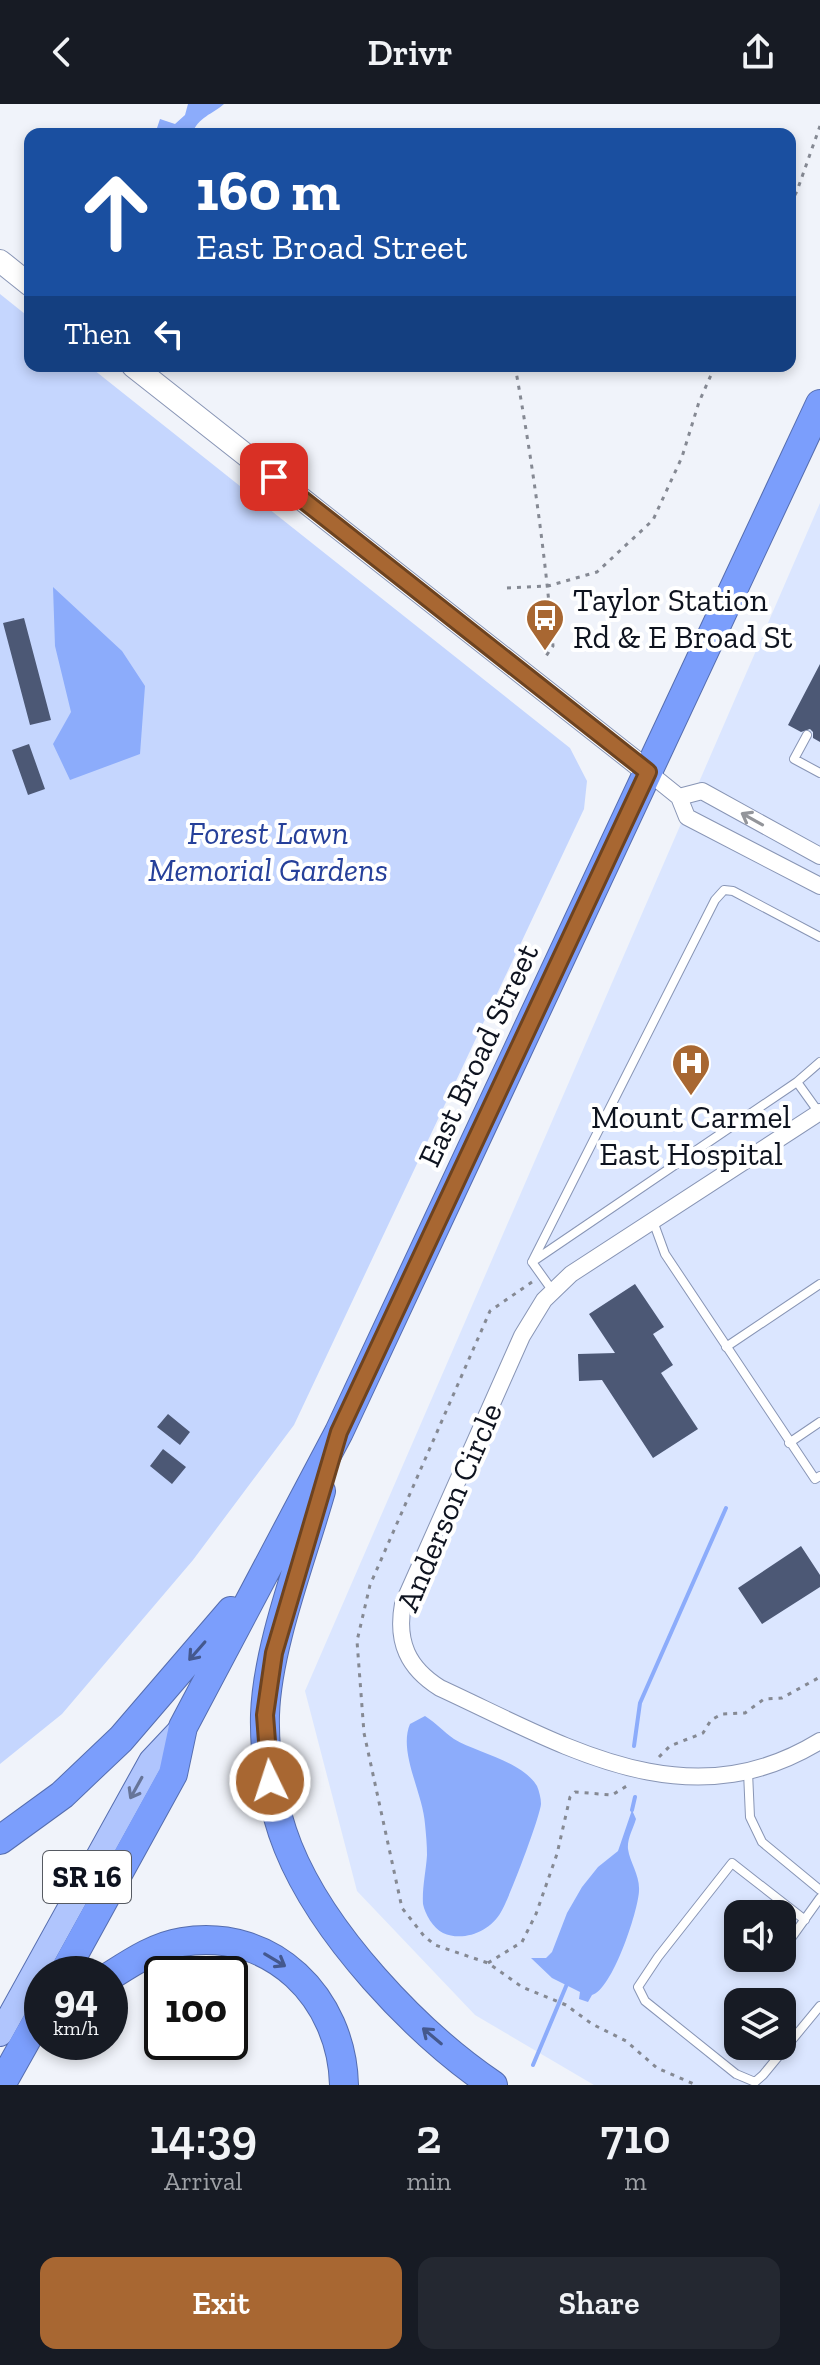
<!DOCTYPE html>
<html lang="en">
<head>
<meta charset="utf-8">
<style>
	body { margin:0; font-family:"Zilla Slab",serif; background:#242831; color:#f1f3f6; height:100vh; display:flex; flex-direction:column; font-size:30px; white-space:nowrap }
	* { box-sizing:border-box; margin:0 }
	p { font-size:26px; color:#9ea1a6 }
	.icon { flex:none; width:44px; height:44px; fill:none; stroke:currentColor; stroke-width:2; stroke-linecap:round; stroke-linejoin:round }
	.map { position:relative; height:1981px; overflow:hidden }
	.details { display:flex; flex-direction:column; background:#171b24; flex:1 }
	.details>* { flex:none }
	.banner { position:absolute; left:24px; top:24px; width:772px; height:244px; border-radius:16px; box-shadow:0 4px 12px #0003; background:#1a4fa0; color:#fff; overflow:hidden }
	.buttons { position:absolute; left:724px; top:1796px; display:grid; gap:16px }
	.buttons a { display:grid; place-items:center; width:72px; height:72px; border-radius:16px; background:#171b24; box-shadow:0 4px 12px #0003; font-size:40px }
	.speed { position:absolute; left:24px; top:1852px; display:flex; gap:16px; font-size:40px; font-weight:700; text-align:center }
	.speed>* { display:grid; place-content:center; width:104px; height:104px; border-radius:50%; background:#171b24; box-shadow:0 4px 12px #0003; line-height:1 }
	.speed small { font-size:20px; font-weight:400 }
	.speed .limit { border:4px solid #111; border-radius:12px; background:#fff; color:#111 }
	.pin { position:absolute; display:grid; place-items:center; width:68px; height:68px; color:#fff; margin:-34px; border-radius:16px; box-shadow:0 4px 12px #0006 }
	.me { position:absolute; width:88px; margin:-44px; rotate:356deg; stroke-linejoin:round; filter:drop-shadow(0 0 6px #0008) }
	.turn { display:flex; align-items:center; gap:28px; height:168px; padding:0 40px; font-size:36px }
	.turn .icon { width:104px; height:104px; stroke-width:2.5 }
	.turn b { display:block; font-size:56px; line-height:68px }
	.then { display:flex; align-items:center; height:76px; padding:0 40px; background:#0003; gap:16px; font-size:30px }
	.eta { display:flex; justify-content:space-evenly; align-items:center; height:136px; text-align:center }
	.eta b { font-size:48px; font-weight:600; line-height:56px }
	.action { display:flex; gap:16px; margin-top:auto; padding:16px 40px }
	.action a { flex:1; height:92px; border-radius:16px; background:#a86732; color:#fff; font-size:32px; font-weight:600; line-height:92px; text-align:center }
	.action a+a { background:#242831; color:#f1f3f6 }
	header { display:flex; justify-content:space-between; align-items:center; height:104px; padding:0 40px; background:#171b24; font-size:36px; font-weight:600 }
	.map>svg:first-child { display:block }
</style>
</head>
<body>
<header><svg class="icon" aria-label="back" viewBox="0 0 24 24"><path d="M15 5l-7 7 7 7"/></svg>Drivr<svg class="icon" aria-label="share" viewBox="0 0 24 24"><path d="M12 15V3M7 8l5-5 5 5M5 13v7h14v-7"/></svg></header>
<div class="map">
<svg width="820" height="1981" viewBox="0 0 820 1981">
	<rect width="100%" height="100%" fill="#f0f3fa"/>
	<path fill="#dbe6ff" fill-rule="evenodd" d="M 820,399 L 820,1981 L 594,1981 L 475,1911 L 357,1787 L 305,1587 ZM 738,1810 L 782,1810 L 782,1854 L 738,1854 ZM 738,1898 L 782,1898 L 782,1942 L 738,1942 Z"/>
	<path fill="#c5d6fe" d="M 0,190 L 30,214 L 30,262 L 89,262 L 570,644 L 587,677 L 584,705 L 294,1321 L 193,1456 L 62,1610 L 0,1660 Z"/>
	<path fill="#8cacfb" d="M 188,0 L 224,0 C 213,10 198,13 192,30 L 155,30 L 160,15 L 175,20 L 185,11 Z
		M 53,483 L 122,547 L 145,582 L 140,650 L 70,676 L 53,640 L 71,608 L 55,542 Z
		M 425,1612 C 436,1619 444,1628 454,1635 C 477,1649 522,1657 537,1682 C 539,1687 541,1694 541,1700 C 540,1713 509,1795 501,1808 C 490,1828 463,1838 443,1829 C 433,1824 425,1810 423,1800 C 422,1784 426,1767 427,1751 C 427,1741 426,1730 425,1720 C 423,1689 398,1648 410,1620 Z
		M 632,1706 L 636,1715 C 633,1725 627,1735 628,1745 C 630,1759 640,1771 639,1787 C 638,1808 612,1886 592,1891 L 588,1898 L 579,1895 L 580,1888 L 552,1874 L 531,1854 L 546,1854 L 552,1848 L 567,1809 L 582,1783 L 598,1763 L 618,1747 Z"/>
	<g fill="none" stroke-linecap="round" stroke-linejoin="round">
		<path stroke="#8cacfb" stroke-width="4" d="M 634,1642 L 640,1599 L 726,1404
			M 632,1706 L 635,1693
			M 533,1961 L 567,1880"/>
	</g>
	<path fill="#4c5875" d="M 24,514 L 51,616 L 30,621 L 3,519 Z
		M 820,560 L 820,638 L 813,634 L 813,628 L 810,625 L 801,628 L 788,621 Z
		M 29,640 L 45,685 L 28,691 L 12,646 Z
		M 635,1180 L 664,1223 L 653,1230 L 673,1261 L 661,1269 L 698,1325 L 653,1354 L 602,1276 L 579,1277 L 578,1250 L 615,1249 L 589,1210 Z
		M 168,1310 L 190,1328 L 180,1341 L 157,1323 Z
		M 163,1345 L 186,1363 L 172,1380 L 150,1362 Z
		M 801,1442 L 820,1471 L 820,1483 L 762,1520 L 738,1484 Z"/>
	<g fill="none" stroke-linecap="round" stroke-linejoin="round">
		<defs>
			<path id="lane" d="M 807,631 L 794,655 L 820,669
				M 797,978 L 820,958
				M 653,1117 L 665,1150 L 815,1375 L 820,1372
				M 532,1158 L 715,796 L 724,786 L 733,787 L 820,833
				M 552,1186 L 532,1158 L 797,978 L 820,1010
				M 726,1243 L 820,1180
				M 789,1339 L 820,1318
				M 748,1668 L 750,1713 L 762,1738 L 820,1786
				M 805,1816 L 732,1759 L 658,1853 L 638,1883 L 645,1897 L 736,1970 L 755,1978 L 763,1971 L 820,1902
				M 782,1847 L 820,1794"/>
			<path id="street" d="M 648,668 L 679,693 L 687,713 L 820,782
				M 679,693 L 702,687 L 820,752
				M 820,1008 L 571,1170 L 544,1196 L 522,1232 L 403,1500 C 396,1538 408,1564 440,1584 C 564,1641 686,1719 820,1637"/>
			<path id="secondary" d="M 0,157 L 30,181
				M 133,262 L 648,668"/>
			<path id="primary" d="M 0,1930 L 151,1657 L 183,1623"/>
			<path id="highway" d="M 321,1387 C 302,1454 267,1543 265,1611 C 264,1654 272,1703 288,1743 C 323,1830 415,1928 493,1981
				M 0,1736 L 62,1691 L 121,1635 L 231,1507
				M 63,1870 L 173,1670 L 183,1623 L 339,1328 L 820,300
				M 110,1872 C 132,1858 156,1842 182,1838 C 272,1823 342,1894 344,1981
				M 1,1981 L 42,1908"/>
		</defs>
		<use href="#lane" stroke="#8895b5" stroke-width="10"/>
		<use href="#street" stroke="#8895b5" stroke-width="18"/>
		<use href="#secondary" stroke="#8895b5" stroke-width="24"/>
		<use href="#primary" stroke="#556daf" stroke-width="26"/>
		<use href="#highway" stroke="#556daf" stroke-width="30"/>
		<path stroke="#858993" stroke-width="3" stroke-dasharray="4 6" stroke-linecap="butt" d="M 790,100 L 797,87 L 820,22
			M 515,262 C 532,355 545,448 553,542 L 546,552
			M 507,484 L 548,482 L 597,468 L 653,416 L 682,353 L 699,298 L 715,262
			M 532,1178 L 490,1207 L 370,1481 L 357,1537 L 364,1629 L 402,1804 L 424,1832 L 435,1841 L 488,1859 L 522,1883 L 566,1901 L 592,1920 L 626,1937 L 657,1964 L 696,1981
			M 659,1653 L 670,1642 L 703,1629 L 711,1616 L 722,1610 L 745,1609 L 764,1595 L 782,1594 L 820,1573
			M 488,1859 L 522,1838 L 536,1810 L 557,1750 L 570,1693 L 575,1688 L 612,1691 L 630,1680"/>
		<use href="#lane" stroke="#fff" stroke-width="8"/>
		<use href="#street" stroke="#fff" stroke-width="16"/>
		<use href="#secondary" stroke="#fff" stroke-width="22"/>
		<use href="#primary" stroke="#b0c5fd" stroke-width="24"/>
		<use href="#highway" stroke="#7b9efc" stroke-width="28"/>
	</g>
	<defs><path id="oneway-shaft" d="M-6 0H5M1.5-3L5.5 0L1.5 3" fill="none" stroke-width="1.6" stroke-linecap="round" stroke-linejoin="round" transform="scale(2)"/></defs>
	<use stroke="#93959a" href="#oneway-shaft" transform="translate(752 715) rotate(-151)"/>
	<g stroke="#44588e">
		<use href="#oneway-shaft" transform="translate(197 1547) rotate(131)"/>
		<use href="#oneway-shaft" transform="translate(275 1856) rotate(31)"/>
		<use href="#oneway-shaft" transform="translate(432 1932) rotate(-140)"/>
	</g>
	<use stroke="#677599" href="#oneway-shaft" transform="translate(136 1684) rotate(119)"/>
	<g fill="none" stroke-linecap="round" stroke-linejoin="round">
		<defs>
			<path id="route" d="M 270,1677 L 265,1611 L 274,1549 L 339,1328 L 648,668 L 274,373"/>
		</defs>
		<use href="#route" stroke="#6d4320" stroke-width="20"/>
		<use href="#route" stroke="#a86732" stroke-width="14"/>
	</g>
	<defs>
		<symbol id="bus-pin" viewBox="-11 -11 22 30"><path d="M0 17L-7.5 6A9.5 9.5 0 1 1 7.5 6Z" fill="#a86732" stroke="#fff"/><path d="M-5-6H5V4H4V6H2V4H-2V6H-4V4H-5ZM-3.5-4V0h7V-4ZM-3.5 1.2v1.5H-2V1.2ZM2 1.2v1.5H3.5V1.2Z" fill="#fff"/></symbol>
		<symbol id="hospital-pin" viewBox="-11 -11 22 30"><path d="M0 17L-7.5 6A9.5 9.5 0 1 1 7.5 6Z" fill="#a86732" stroke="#fff"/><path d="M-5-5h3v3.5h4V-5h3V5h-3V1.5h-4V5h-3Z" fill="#fff"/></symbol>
	</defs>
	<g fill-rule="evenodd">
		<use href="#bus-pin" x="523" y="492" width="44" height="60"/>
		<use href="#hospital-pin" x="669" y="937" width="44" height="60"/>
	</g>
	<g text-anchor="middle" stroke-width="8" stroke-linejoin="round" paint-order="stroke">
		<rect fill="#fff" stroke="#565a62" stroke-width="2" x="43" y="1747" width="88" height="52" rx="6"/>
		<g font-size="30" font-weight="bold" fill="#0e131f">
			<text x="87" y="1783">SR 16</text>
		</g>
		<g font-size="32" fill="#0e131f" stroke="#fff" text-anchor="start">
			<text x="573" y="507">Taylor Station<tspan x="573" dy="37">Rd &amp; E Broad St</tspan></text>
			<text x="691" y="1024" text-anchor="middle">Mount Carmel<tspan x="691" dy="37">East Hospital</tspan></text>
		</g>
		<g font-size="32" font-style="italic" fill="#26409a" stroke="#fff">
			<text x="268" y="740">Forest Lawn<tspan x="268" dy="37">Memorial Gardens</tspan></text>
		</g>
		<g font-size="32" fill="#0e131f" stroke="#fff">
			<text transform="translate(478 951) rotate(-65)" y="11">East Broad Street</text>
			<text transform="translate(449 1403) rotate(-67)" y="11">Anderson Circle</text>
		</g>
	</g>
</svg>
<div class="buttons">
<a><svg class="icon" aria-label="sound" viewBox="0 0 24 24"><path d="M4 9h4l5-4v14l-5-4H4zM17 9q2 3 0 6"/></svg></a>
<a><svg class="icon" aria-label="layers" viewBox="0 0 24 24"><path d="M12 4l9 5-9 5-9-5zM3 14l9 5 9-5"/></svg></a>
</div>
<div class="speed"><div>94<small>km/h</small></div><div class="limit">100</div></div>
<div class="pin" style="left:274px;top:373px;background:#d93025"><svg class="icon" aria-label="arrive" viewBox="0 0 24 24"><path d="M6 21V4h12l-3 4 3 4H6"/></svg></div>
<svg class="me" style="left:270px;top:1677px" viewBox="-20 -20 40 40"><circle r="17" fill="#a86732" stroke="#fff" stroke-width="3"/><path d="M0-11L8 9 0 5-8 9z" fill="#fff"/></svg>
<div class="banner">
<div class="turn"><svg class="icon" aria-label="ahead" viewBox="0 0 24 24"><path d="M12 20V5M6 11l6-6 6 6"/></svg><div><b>160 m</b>East Broad Street</div></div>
<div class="then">Then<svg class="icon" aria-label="left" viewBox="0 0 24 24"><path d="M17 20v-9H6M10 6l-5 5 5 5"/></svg></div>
</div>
</div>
<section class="details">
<div class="eta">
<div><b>14:39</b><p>Arrival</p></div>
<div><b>2</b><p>min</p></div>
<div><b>710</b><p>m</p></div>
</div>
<div class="action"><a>Exit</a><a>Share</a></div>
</section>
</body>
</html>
